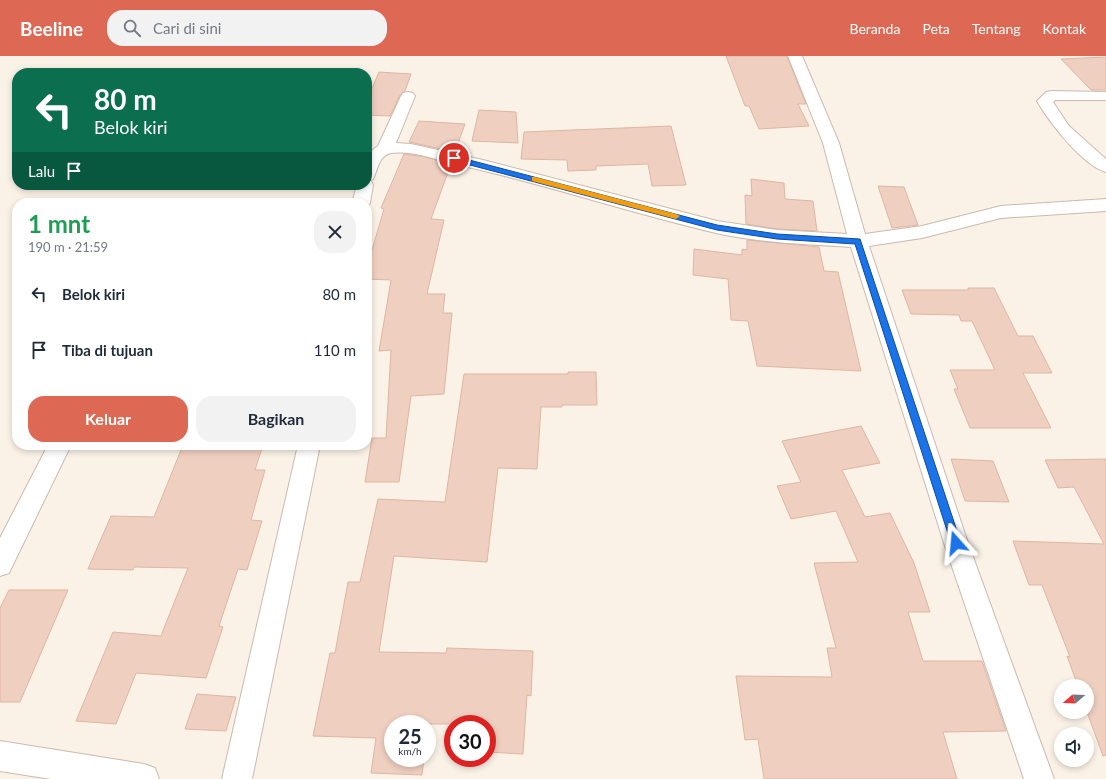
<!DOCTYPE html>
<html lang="id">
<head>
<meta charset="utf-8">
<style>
	body { margin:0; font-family:Lato,sans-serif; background:#f2f2f3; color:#1f2937; height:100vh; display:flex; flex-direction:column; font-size:15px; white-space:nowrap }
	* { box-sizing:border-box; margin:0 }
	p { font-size:13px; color:#747a83 }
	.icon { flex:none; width:22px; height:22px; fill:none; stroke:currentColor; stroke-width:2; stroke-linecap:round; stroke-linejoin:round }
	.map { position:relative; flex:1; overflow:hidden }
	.sheet { position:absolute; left:12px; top:142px; width:360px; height:252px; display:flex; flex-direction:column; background:#fff; border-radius:16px; box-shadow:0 2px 6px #0003 }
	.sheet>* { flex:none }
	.top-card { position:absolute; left:12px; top:12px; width:360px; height:122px; border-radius:16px; box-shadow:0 2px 6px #0003; background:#0b6e4f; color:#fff; overflow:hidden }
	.needle { width:26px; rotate:251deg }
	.tools { position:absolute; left:1054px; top:623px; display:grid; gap:8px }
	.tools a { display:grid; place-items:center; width:40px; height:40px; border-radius:50%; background:#fff; box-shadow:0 2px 6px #0003; font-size:20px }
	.speed { position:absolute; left:384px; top:659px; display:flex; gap:8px; font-size:20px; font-weight:700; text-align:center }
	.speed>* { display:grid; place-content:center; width:52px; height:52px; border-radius:50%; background:#fff; box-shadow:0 2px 6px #0003; line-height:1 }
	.speed small { font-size:10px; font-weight:400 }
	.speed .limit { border:6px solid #d22; background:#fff; color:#111 }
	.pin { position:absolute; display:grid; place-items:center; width:34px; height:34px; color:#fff; margin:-17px; border:2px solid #fff; border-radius:50%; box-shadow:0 1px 4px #0007 }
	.me { position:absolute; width:44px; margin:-22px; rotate:342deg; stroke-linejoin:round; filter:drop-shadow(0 0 3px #0008) }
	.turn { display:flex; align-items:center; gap:14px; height:84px; padding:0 16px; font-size:18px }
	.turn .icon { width:52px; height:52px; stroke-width:2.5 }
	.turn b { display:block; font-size:28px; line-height:34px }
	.then { display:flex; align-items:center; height:38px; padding:0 16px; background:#0003; gap:8px; font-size:15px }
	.round { display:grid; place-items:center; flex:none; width:42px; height:42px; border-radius:16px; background:#f2f2f3 }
	.head { display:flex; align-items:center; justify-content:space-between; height:68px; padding:0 16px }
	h1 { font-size:24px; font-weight:700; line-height:30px; color:#1e9e55 }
	.button { display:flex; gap:8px; margin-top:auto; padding:8px 16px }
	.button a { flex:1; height:46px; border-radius:16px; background:#dd6954; color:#fff; font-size:16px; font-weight:700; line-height:46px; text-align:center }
	.button a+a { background:#f2f2f3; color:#1f2937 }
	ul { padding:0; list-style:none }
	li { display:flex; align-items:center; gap:12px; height:56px; padding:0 16px }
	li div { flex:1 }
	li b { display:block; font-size:15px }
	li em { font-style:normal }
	header { display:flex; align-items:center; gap:24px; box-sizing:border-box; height:56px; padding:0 20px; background:#dd6954; color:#fff }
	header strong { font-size:19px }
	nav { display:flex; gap:22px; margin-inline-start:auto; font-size:14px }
	.search { width:280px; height:36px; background:#f2f2f3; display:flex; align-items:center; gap:10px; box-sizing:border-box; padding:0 14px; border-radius:16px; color:#747a83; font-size:15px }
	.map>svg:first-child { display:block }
</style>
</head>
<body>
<header>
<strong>Beeline</strong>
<div class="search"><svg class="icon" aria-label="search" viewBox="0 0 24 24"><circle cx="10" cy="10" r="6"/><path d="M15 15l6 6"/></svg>Cari di sini</div>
<nav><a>Beranda</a><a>Peta</a><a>Tentang</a><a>Kontak</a></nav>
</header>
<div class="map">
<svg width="1106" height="723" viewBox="0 0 1106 723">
	<rect width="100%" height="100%" fill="#fbf2e7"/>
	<path fill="#efcfc0" stroke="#e0b5a1" d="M 726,0 L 787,0 L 806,48 L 798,48 L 809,70 L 759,73 L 749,50 L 745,50 Z
		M 1106,1 L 1106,34 L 1091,34 L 1061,3 Z
		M 379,16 L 411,18 L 405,35 L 400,39 L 390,60 L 367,59 L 367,44 Z
		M 479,54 L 516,56 L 518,87 L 472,85 Z
		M 419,65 L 465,68 L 455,96 L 409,86 Z
		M 671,70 L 686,129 L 652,130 L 648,108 L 596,110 L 596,114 L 568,115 L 567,104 L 521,103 L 524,76 Z
		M 404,98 L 425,101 L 451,108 L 431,163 L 444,164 L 427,238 L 445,238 L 443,257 L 452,257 L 444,338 L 411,340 L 399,426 L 365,426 L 372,382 L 386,382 L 391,294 L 379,295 L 391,224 L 367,223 L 367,211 L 384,153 L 381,152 Z
		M 751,123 L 784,127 L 785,143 L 813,145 L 817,175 L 777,173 L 746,168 L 745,139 L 752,140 Z
		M 878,130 L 904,131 L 918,169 L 892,172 Z
		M 747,184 L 819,191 L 824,215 L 838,216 L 861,315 L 757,310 L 748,265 L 731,264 L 728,223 L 693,219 L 694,193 L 742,199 L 742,193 L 747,194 Z
		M 968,232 L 994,232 L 1018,280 L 1033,280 L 1052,317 L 1023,317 L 1051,372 L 970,372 L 954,333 L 958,333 L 950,314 L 995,314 L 972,265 L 961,265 L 959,259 L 911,258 L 902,234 L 968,234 Z
		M 568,316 L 596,316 L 597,349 L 562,349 L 562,351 L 541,351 L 537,413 L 498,412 L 487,506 L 394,500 L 379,596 L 446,597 L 447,592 L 533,595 L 531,640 L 527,639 L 523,698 L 487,696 L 487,668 L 428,668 L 427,674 L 427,668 L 393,668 L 393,702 L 424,702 L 422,719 L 371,717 L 376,682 L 313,680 L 330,597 L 335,597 L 348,526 L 360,526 L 378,443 L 445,446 L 464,318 L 568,318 Z
		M 861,370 L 880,407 L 842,414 L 865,461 L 890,457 L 914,507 L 930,556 L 908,556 L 923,605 L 982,605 L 1006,675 L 943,676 L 957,723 L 764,723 L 758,683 L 745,684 L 736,620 L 832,621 L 827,592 L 836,592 L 814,507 L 858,506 L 836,455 L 791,463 L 777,430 L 801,426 L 782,385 Z
		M 183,389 L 263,389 L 255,414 L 265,414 L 251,464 L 262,465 L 247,514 L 238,513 L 219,570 L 223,571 L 206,622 L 136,617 L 116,668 L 76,665 L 113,576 L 161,580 L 166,567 L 188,512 L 134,511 L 133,514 L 88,513 L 111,460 L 154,461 Z
		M 951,403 L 993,405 L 1009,446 L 965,445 Z
		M 1106,403 L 1106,699 L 1103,700 L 1087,656 L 1087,630 L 1078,630 L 1067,600 L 1070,601 L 1042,529 L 1029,529 L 1013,485 L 1104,488 L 1074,431 L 1058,432 L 1045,404 Z
		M 9,534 L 68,534 L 20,646 L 0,646 L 0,552 Z
		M 197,638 L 236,641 L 226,675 L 185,673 Z"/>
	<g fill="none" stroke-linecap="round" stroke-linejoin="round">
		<defs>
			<path id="minor" d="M 788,0 L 802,0 L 839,87 L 865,178 L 922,170 L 1001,150 L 1106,143 L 1106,155 L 1001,162 L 922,182 L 869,190 L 968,487 L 1054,723 L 1024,723 L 944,487 L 851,191 C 806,188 760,187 716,177 C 630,157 545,128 459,109 C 439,104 411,94 391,97 C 378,100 378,114 373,123 L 368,124 L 371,125 L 373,129 L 370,147 L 367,151 L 367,147 L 352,147 L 357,129 L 367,129 C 367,114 363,99 378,90 L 401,40 L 403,37 L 408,36 L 413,37 L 415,40 L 396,87 L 411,88 L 483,104 L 717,165 L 777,174 L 847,178 L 823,87 Z
				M 1051,35 L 1106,36 L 1106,44 L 1055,44 L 1053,46 L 1069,70 L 1106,103 L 1106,116 C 1083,110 1049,66 1037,45 L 1046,36 Z
				M 48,389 L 71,389 L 9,517 L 0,520 L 0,482 Z
				M 298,389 L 320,389 L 252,723 L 222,723 Z"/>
			<path id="tertiary" d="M 0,685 L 144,708 L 155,712 L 159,723 L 51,723 L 0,715 Z"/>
		</defs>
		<use href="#minor" stroke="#ccb9ad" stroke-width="2"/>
		<use href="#tertiary" stroke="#ccb9ad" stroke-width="2"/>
		<use href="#minor" fill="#fff" fill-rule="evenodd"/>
		<use href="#tertiary" fill="#fff" fill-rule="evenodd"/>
	</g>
	<path fill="#1a73e8" stroke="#114b97" d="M 454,100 L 717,169 L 777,178 L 860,183 L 961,487 L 960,490 L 956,492 L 952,490 L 951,487 L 855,188 L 777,183 L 717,174 L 451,104 L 450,102 Z"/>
	<path fill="#f59e0b" d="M 532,121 L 535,121 L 676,158 L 680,160 L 676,163 L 532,125 Z"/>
</svg>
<div class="tools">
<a><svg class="needle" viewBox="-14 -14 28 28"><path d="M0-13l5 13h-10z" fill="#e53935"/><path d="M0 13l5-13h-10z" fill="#747a83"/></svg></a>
<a><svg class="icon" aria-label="sound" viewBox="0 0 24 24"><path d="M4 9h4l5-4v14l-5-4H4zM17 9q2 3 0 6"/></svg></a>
</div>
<div class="speed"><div>25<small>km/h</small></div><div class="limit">30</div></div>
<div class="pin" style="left:454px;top:102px;background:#d93025"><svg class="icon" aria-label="arrive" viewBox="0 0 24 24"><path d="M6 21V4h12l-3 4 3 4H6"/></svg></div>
<svg class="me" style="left:956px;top:487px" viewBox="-20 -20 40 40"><path d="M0-17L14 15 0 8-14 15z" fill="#1a73e8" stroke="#fff" stroke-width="4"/></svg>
<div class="top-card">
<div class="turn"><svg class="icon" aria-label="left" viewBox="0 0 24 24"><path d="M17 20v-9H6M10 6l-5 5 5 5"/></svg><div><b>80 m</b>Belok kiri</div></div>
<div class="then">Lalu<svg class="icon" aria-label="arrive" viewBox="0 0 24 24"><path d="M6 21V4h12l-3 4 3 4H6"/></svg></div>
</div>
<section class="sheet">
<div class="head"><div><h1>1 mnt</h1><p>190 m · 21:59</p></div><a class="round"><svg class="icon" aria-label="close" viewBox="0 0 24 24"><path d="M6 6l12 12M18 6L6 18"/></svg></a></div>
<ul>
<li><svg class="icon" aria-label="left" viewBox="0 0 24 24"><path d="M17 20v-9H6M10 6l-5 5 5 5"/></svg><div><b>Belok kiri</b></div><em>80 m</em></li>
<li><svg class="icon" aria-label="arrive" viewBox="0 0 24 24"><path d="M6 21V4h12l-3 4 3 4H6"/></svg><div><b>Tiba di tujuan</b></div><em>110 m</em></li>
</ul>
<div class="button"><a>Keluar</a><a>Bagikan</a></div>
</section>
</div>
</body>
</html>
